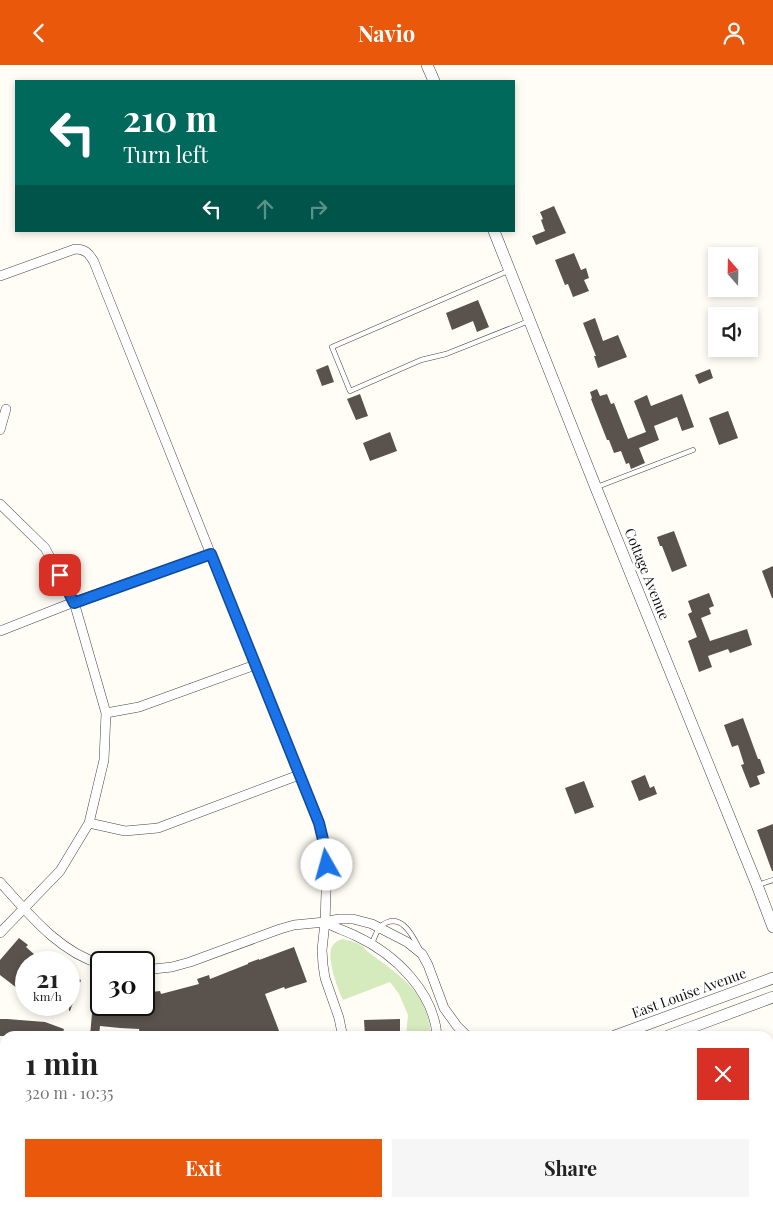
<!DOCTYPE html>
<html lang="en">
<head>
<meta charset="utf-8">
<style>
	body { margin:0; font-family:"Playfair Display",serif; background:#f6f6f6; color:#222; height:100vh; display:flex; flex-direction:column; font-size:19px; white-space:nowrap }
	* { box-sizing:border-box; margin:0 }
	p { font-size:16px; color:#767676 }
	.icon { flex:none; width:28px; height:28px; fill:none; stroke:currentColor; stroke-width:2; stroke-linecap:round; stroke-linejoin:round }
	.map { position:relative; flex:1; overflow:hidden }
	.details { position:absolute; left:0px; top:966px; width:774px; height:176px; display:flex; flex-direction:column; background:#fff; border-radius:15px 15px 0 0; box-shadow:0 2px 8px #0003 }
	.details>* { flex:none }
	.banner { position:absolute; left:15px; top:15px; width:500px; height:152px; border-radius:0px; box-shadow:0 2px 8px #0003; background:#00695c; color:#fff; overflow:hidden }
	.needle { width:32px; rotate:340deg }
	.tools { position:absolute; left:708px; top:182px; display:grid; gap:10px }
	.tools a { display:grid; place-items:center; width:50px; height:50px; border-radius:0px; background:#fff; box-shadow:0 2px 8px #0003; font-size:25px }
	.speed { position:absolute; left:15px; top:886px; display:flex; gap:10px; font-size:25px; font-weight:700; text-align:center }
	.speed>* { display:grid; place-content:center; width:65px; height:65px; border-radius:50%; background:#fff; box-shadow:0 2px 8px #0003; line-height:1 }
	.speed small { font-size:12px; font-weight:400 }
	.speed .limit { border:2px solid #111; border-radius:8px; background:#fff; color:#111 }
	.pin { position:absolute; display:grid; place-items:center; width:42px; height:42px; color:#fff; margin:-21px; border-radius:10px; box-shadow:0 2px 8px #0006 }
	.me { position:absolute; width:55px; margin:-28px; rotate:353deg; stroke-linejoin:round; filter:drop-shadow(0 0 4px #0008) }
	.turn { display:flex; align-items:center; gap:18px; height:105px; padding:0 25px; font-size:22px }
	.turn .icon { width:65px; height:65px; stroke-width:2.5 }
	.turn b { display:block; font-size:35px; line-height:42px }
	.lanes { display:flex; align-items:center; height:48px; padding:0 25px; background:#0003; justify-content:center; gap:25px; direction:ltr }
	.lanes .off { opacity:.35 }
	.round { display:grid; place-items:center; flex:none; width:52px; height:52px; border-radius:0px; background:#f6f6f6 }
	.summary { display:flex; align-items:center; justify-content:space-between; height:85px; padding:0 25px }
	h1 { font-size:30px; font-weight:700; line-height:38px }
	.primary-button { display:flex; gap:10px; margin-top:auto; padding:10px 25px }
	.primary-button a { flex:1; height:58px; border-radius:0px; background:#ea580c; color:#fff; font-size:20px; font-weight:700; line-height:58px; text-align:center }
	.primary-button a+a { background:#f6f6f6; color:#222 }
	header { display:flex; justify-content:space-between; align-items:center; height:65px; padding:0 25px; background:#ea580c; color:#fff; font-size:22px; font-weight:700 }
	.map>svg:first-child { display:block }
</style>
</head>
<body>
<header><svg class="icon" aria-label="back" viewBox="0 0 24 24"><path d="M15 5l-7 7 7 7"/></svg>Navio<svg class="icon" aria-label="person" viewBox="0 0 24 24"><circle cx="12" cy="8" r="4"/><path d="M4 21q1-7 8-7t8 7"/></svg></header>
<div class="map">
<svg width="773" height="1142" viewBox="0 0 773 1142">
	<rect width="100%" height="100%" fill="#fffdf5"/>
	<path fill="#d5ebbd" d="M 343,874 C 349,876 357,877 362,881 C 364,882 365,885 367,886 C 385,900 408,914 420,934 C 427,946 430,958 431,971 L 406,971 L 408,950 L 399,929 L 390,917 L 343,935 C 337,923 328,897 331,884 C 333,878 338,875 343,874 Z
		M 471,1138 L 591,1138 L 593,1142 L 459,1142 Z"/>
	<path fill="#5a524d" d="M 554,141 L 566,168 L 536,180 L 532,171 L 545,166 L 541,155 L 543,154 L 540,147 Z
		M 574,188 L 581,205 L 586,203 L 589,213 L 584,215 L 589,226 L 573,232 L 568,219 L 565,220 L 555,195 Z
		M 478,235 L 489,262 L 477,267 L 473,256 L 452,265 L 446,248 Z
		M 595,253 L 603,276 L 618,270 L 627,292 L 598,303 L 594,291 L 596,291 L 583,258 Z
		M 328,300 L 334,317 L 322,321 L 316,305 Z
		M 710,304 L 713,313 L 699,319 L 695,310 Z
		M 597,324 L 600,331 L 607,329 L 611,339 L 614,338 L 628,374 L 646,367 L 634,336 L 647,330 L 651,341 L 682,329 L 694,362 L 682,366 L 677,352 L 654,361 L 659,375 L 639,383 L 645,398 L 631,404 L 629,398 L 626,399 L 621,386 L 614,388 L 609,375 L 607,375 L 591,334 L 592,333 L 590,327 Z
		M 360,329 L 368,351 L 356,355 L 347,334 Z
		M 728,346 L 738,373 L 719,380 L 709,353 Z
		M 390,367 L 397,386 L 370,396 L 363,378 Z
		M 674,466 L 687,501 L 672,507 L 662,481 L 660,481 L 657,472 Z
		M 773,501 L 773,533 L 772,533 L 762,506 Z
		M 709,528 L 714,541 L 709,543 L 711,549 L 701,553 L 710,576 L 747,564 L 752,580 L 730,588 L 728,584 L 708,591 L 712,602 L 699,607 L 688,576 L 697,572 L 688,549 L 692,547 L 688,536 Z
		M 743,653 L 758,694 L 760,694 L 765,708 L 757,711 L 760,719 L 750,723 L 741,700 L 744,699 L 738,680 L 732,682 L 724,660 Z
		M 645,710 L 650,723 L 654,721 L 657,729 L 639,736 L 631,716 Z
		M 584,716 L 594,742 L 575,749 L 565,723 Z
		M 773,759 L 773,806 L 772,806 L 757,765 Z
		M 19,873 L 28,880 L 26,882 L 44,898 L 26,898 L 26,930 L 0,910 L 0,895 Z
		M 294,882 L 307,917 L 285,924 L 284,922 L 265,929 L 281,971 L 140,971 L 139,964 L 120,963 L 100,961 L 99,971 L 90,971 L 95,915 L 101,915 L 101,940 L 144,940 L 144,928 L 160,926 L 161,929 L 199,919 L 197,914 L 209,910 L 210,914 L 248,899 L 248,898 L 259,894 L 259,895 Z
		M 69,910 L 81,915 L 70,946 L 69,946 Z
		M 0,954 L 7,954 L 45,957 L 64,964 L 62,971 L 0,971 Z
		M 400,954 L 400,971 L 365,971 L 364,955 Z"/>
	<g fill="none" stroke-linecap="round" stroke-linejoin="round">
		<defs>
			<path id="service" d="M 508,206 L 332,282 L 350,326 L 421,295 L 446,289 L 529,256
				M 597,422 L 693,385
				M 758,820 L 773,815
				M 372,879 C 374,873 377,865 381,861 C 400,846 412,869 419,883"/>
			<path id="minor" d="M 0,211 L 75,184 C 85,184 89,188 94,197 L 299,710 L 319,758 L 326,787 L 327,800 L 325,857 L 322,885 L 323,900 L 325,913 L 339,953 L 342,968 L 339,971
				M 0,365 L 6,344
				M 0,439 L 45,483 L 74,537 L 106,648 L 104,695 L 89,758 L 60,806 L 0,868
				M 0,566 L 74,537 L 211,489
				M 106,648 L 139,642 L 255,600
				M 89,758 L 125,766 L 158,763 L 299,710
				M 0,817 C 29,849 59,887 101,899
				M 325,857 C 335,863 346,866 356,871 C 395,889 434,927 437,971
				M 144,905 L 172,902 L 190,897 L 280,864 L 294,860 L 325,857 L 339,854 L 353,854 L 372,859 L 407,877 L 422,889 L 428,900 L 444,943 L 457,961 L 467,971
				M 0,1012 L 5,1012
				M 769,1073 L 773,1083
				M 600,1138 L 602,1142
				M 427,1142 L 439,1138
				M 766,1142 L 773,1140"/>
			<path id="tertiary" d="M 427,0 L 434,16
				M 494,166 L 596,423 L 757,820 L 773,862
				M 615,971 L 773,913
				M 668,971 L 773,932
				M 179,1142 L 192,1138"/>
		</defs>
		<use href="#service" stroke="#444" stroke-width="5.5"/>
		<use href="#minor" stroke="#444" stroke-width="10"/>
		<use href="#tertiary" stroke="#444" stroke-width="12"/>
		<use href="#service" stroke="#fff" stroke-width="4.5"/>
		<use href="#minor" stroke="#fff" stroke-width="9"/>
		<use href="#tertiary" stroke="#fff" stroke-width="11"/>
	</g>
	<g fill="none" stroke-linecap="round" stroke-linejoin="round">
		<defs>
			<path id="route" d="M 60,510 L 74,538 L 211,489 L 319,758 L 326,787 L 327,800"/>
		</defs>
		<use href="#route" stroke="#114b97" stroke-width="12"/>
		<use href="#route" stroke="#1a73e8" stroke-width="9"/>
	</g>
	<g text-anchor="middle" stroke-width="5" stroke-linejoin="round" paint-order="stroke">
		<g font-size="14" fill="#111" stroke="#fff">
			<text transform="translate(647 509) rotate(68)" y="5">Cottage Avenue</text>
			<text transform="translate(689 928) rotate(-20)" y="5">East Louise Avenue</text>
		</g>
	</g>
</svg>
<div class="tools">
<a><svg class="needle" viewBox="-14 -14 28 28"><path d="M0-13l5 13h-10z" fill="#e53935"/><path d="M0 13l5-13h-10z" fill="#767676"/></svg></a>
<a><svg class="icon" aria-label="sound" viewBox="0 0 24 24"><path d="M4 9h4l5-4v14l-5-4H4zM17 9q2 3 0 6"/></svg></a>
</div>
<div class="speed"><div>21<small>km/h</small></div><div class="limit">30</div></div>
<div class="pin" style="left:60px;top:510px;background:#d93025"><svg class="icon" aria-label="arrive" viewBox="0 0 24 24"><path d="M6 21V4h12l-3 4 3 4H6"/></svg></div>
<svg class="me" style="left:327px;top:800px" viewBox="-20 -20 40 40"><circle r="19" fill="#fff"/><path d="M0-13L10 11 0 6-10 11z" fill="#1a73e8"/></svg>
<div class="banner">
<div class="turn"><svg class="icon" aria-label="left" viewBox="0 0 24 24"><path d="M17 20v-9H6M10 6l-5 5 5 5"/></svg><div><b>210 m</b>Turn left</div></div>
<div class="lanes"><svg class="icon" aria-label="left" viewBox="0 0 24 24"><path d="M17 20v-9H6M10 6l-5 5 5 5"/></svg><svg class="icon off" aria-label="ahead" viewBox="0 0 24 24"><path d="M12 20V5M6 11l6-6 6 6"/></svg><svg class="icon off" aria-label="right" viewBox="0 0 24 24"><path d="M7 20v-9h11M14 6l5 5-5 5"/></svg></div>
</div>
<section class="details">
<div class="summary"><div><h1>1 min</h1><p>320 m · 10:35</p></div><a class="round" style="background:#d93025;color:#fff"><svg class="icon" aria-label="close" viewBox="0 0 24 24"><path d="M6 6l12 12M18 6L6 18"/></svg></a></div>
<div class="primary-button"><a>Exit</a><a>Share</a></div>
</section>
</div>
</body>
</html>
